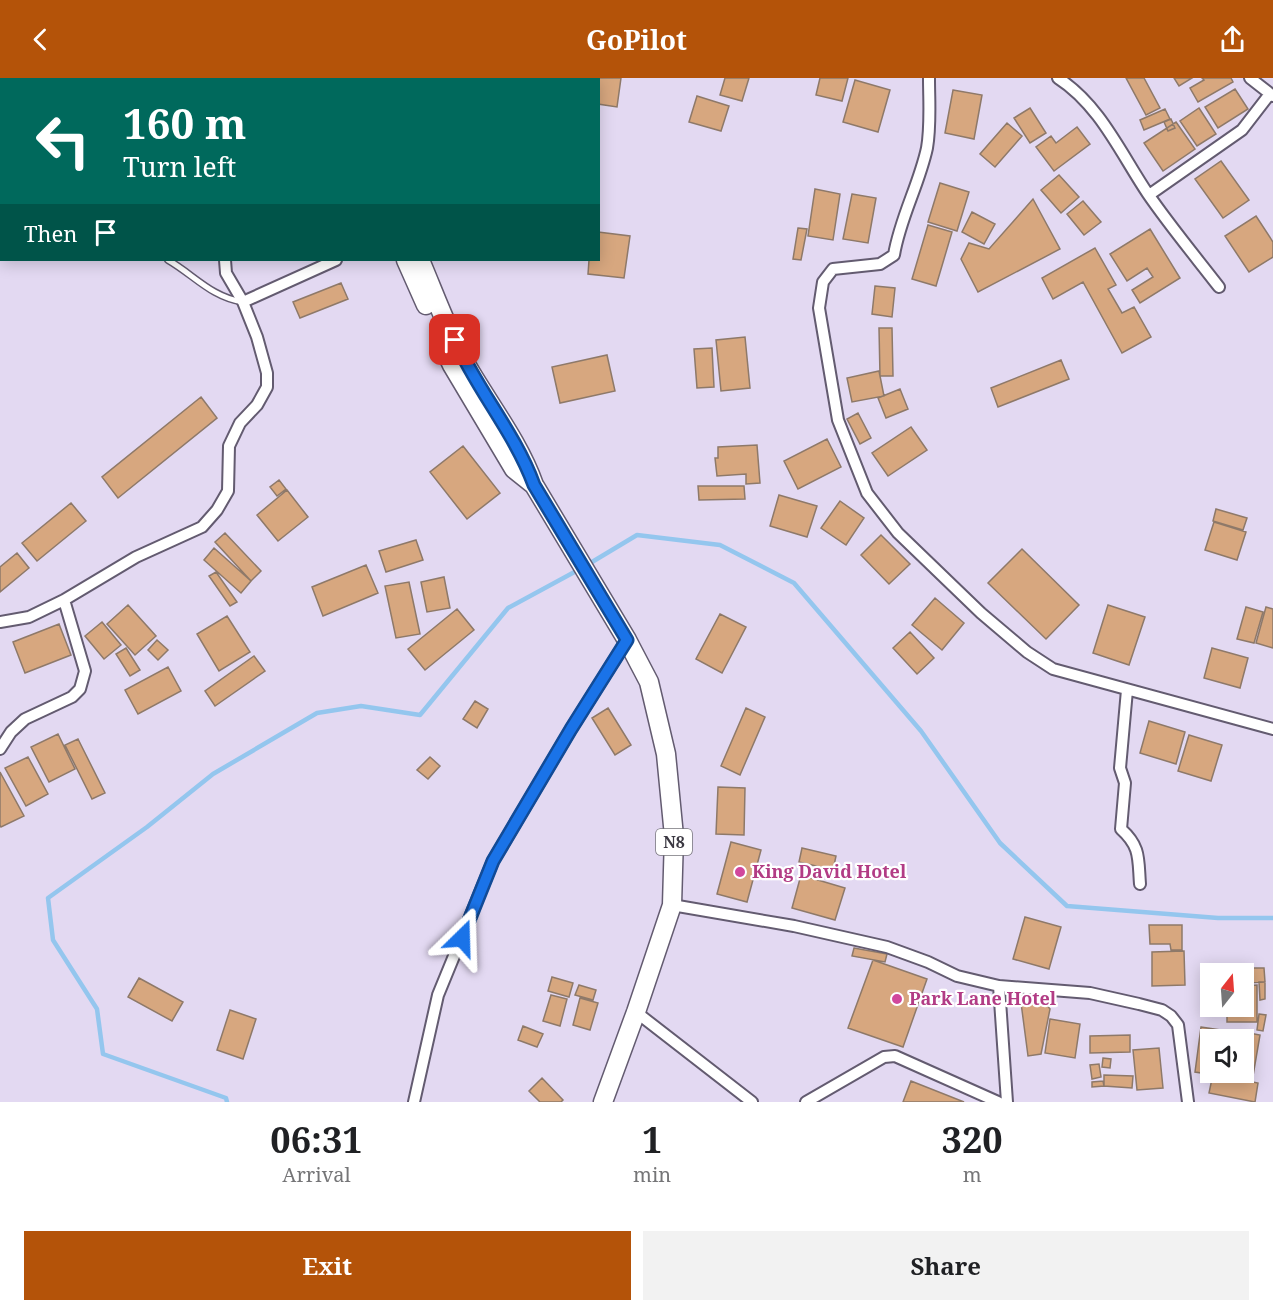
<!DOCTYPE html>
<html lang="en">
<head>
<meta charset="utf-8">
<style>
	body { margin:0; font-family:"Noto Serif",serif; background:#f2f2f2; color:#202124; height:100vh; display:flex; flex-direction:column; font-size:22px; white-space:nowrap }
	* { box-sizing:border-box; margin:0 }
	p { font-size:20px; color:#757577 }
	.icon { flex:none; width:33px; height:33px; fill:none; stroke:currentColor; stroke-width:2; stroke-linecap:round; stroke-linejoin:round }
	.map { position:relative; height:1024px; overflow:hidden }
	.details { display:flex; flex-direction:column; background:#fff; flex:1 }
	.details>* { flex:none }
	.guide { position:absolute; left:0px; top:0px; width:600px; height:183px; box-shadow:0 3px 15px #0003; background:#00695c; color:#fff; overflow:hidden }
	.needle { width:39px; rotate:17deg }
	.controls { position:absolute; left:1200px; top:885px; display:grid; gap:12px }
	.controls a { display:grid; place-items:center; width:54px; height:54px; border-radius:0px; background:#fff; box-shadow:0 3px 15px #0003; font-size:30px }
	.pin { position:absolute; display:grid; place-items:center; width:51px; height:51px; color:#fff; margin:-26px; border-radius:12px; box-shadow:0 3px 9px #0006 }
	.me { position:absolute; width:66px; margin:-33px; rotate:22deg; stroke-linejoin:round; filter:drop-shadow(0 0 4px #0008) }
	.turn { display:flex; align-items:center; gap:21px; height:126px; padding:0 24px; font-size:27px }
	.turn .icon { width:78px; height:78px; stroke-width:2.5 }
	.turn b { display:block; font-size:42px; line-height:51px }
	.then { display:flex; align-items:center; height:57px; padding:0 24px; background:#0003; gap:12px; font-size:22px }
	.eta { display:flex; justify-content:space-evenly; align-items:center; height:102px; text-align:center }
	.eta b { font-size:36px; font-weight:700; line-height:42px }
	.button { display:flex; gap:12px; margin-top:auto; padding:12px 24px }
	.button a { flex:1; height:69px; border-radius:0px; background:#b45309; color:#fff; font-size:24px; font-weight:700; line-height:69px; text-align:center }
	.button a+a { background:#f2f2f2; color:#202124 }
	header { display:flex; justify-content:space-between; align-items:center; height:78px; padding:0 24px; background:#b45309; color:#fff; font-size:27px; font-weight:700 }
	.map>svg:first-child { display:block }
</style>
</head>
<body>
<header><svg class="icon" aria-label="back" viewBox="0 0 24 24"><path d="M15 5l-7 7 7 7"/></svg>GoPilot<svg class="icon" aria-label="share" viewBox="0 0 24 24"><path d="M12 15V3M7 8l5-5 5 5M5 13v7h14v-7"/></svg></header>
<div class="map">
<svg width="1273" height="1024" viewBox="0 0 1273 1024">
	<rect width="100%" height="100%" fill="#e3d9f2"/>
	<g fill="none" stroke-linecap="round" stroke-linejoin="round">
		<path stroke="#94c6ee" stroke-width="4.5" d="M 587,487 L 637,457 L 720,467 L 794,505 L 921,653 L 1000,765 L 1067,828 L 1218,840 L 1273,840
			M 227,1024 L 226,1020 L 103,976 L 97,931 L 53,862 L 48,820 L 147,749 L 213,696 L 317,635 L 361,628 L 420,637 L 508,530 L 580,491"/>
	</g>
	<path fill="#d7a77f" stroke="#8e7969" stroke-width="1.5" d="M 5,0 L 7,2 L 2,2 L 0,46 L 0,1 Z
		M 498,0 L 536,0 L 537,2 L 499,2 Z
		M 592,0 L 621,0 L 617,29 L 598,26 L 598,2 L 592,2 Z
		M 725,0 L 749,0 L 742,23 L 720,17 Z
		M 820,0 L 848,0 L 842,23 L 816,17 Z
		M 1126,0 L 1144,0 L 1160,30 L 1146,37 Z
		M 1174,0 L 1192,0 L 1179,8 Z
		M 1202,0 L 1231,0 L 1233,4 L 1198,24 L 1190,10 L 1204,2 Z
		M 855,2 L 890,12 L 878,54 L 843,44 Z
		M 1235,11 L 1248,31 L 1218,50 L 1205,29 Z
		M 953,12 L 982,17 L 974,61 L 945,55 Z
		M 697,18 L 729,28 L 721,53 L 689,44 Z
		M 1030,30 L 1046,55 L 1030,65 L 1014,40 Z
		M 1199,30 L 1216,56 L 1197,68 L 1180,43 Z
		M 1165,31 L 1170,41 L 1144,52 L 1140,42 Z
		M 1171,41 L 1175,50 L 1168,53 L 1164,44 Z
		M 1176,44 L 1195,71 L 1163,93 L 1144,65 Z
		M 1007,45 L 1022,58 L 995,89 L 980,76 Z
		M 1077,49 L 1090,66 L 1054,93 L 1036,69 L 1051,58 L 1056,65 Z
		M 1221,83 L 1249,122 L 1223,140 L 1195,101 Z
		M 1059,97 L 1079,119 L 1061,135 L 1041,112 Z
		M 940,105 L 969,114 L 957,153 L 928,144 Z
		M 815,111 L 840,116 L 833,162 L 808,158 Z
		M 852,116 L 876,120 L 868,165 L 843,161 Z
		M 1033,121 L 1060,171 L 978,214 L 961,181 L 969,165 L 989,171 Z
		M 1083,123 L 1101,144 L 1084,157 L 1067,136 Z
		M 972,134 L 995,146 L 984,166 L 962,154 Z
		M 1256,138 L 1273,164 L 1273,179 L 1249,194 L 1225,158 Z
		M 928,147 L 952,154 L 936,208 L 912,201 Z
		M 798,150 L 807,151 L 801,182 L 793,181 Z
		M 1150,151 L 1180,200 L 1140,225 L 1132,212 L 1153,199 L 1147,190 L 1127,203 L 1110,176 Z
		M 598,154 L 630,158 L 624,200 L 588,196 L 589,182 L 598,182 Z
		M 1095,170 L 1116,207 L 1108,211 L 1122,235 L 1134,229 L 1151,259 L 1122,275 L 1083,204 L 1053,221 L 1042,200 Z
		M 341,205 L 348,221 L 300,240 L 293,224 Z
		M 875,208 L 895,210 L 892,239 L 872,236 Z
		M 879,250 L 892,250 L 893,298 L 880,298 Z
		M 745,259 L 750,310 L 721,313 L 716,262 Z
		M 712,270 L 714,309 L 697,310 L 694,271 Z
		M 607,277 L 615,313 L 560,325 L 552,289 Z
		M 1061,282 L 1069,301 L 998,329 L 991,310 Z
		M 879,293 L 884,318 L 852,324 L 847,300 Z
		M 900,311 L 908,331 L 886,340 L 878,320 Z
		M 201,319 L 217,340 L 118,420 L 102,399 Z
		M 858,335 L 871,360 L 860,366 L 847,341 Z
		M 911,349 L 927,372 L 888,398 L 872,375 Z
		M 827,361 L 841,389 L 798,411 L 784,383 Z
		M 757,367 L 760,405 L 746,406 L 746,396 L 717,398 L 715,380 L 718,380 L 718,369 Z
		M 463,368 L 500,415 L 467,441 L 430,394 Z
		M 279,402 L 286,411 L 277,418 L 270,409 Z
		M 698,408 L 744,408 L 745,421 L 699,422 Z
		M 287,412 L 308,439 L 278,463 L 257,437 Z
		M 779,417 L 817,428 L 807,459 L 770,448 Z
		M 840,423 L 864,440 L 846,467 L 821,450 Z
		M 71,425 L 86,443 L 37,483 L 22,465 Z
		M 1216,431 L 1247,440 L 1243,452 L 1213,443 Z
		M 1214,444 L 1246,454 L 1237,482 L 1205,472 Z
		M 225,455 L 261,493 L 251,503 L 215,464 Z
		M 881,457 L 910,486 L 889,506 L 861,477 Z
		M 416,462 L 423,482 L 386,494 L 379,473 Z
		M 214,470 L 251,503 L 241,515 L 204,482 Z
		M 1022,471 L 1079,527 L 1046,561 L 988,505 Z
		M 17,475 L 29,490 L 0,514 L 0,489 Z
		M 366,487 L 378,515 L 323,538 L 312,509 Z
		M 216,494 L 237,524 L 230,528 L 209,498 Z
		M 444,499 L 450,530 L 427,534 L 421,504 Z
		M 409,504 L 420,556 L 396,560 L 385,508 Z
		M 935,520 L 964,545 L 942,572 L 912,547 Z
		M 128,527 L 156,558 L 135,577 L 107,546 Z
		M 1108,527 L 1145,539 L 1129,587 L 1093,575 Z
		M 1246,529 L 1263,534 L 1254,565 L 1237,561 Z
		M 1266,529 L 1273,531 L 1273,570 L 1256,565 Z
		M 457,531 L 474,552 L 425,592 L 408,571 Z
		M 720,536 L 746,549 L 722,595 L 696,581 Z
		M 227,538 L 250,574 L 219,593 L 197,556 Z
		M 102,544 L 121,567 L 104,581 L 85,558 Z
		M 59,546 L 71,577 L 25,595 L 13,564 Z
		M 910,554 L 934,580 L 917,596 L 893,570 Z
		M 157,562 L 168,572 L 158,582 L 148,572 Z
		M 126,570 L 140,592 L 130,598 L 116,576 Z
		M 1212,570 L 1248,580 L 1240,610 L 1204,600 Z
		M 254,578 L 265,593 L 215,628 L 205,613 Z
		M 168,589 L 181,613 L 138,636 L 125,612 Z
		M 475,623 L 488,631 L 477,650 L 463,641 Z
		M 608,630 L 631,667 L 615,677 L 592,640 Z
		M 746,630 L 765,639 L 740,697 L 721,688 Z
		M 1149,643 L 1185,654 L 1176,686 L 1140,675 Z
		M 58,656 L 75,691 L 49,704 L 31,669 Z
		M 1189,657 L 1222,667 L 1211,703 L 1178,693 Z
		M 78,661 L 105,715 L 92,721 L 65,667 Z
		M 28,679 L 48,716 L 26,728 L 5,690 Z
		M 430,679 L 440,688 L 428,701 L 417,692 Z
		M 0,694 L 24,738 L 1,749 L 0,747 Z
		M 718,709 L 745,710 L 744,757 L 716,756 Z
		M 731,764 L 761,772 L 747,824 L 717,816 Z
		M 802,770 L 836,778 L 833,792 L 799,784 Z
		M 801,797 L 845,810 L 835,842 L 792,830 Z
		M 1025,839 L 1061,849 L 1049,891 L 1013,881 Z
		M 1149,847 L 1182,847 L 1182,872 L 1171,872 L 1170,866 L 1150,866 Z
		M 854,870 L 887,876 L 885,884 L 852,878 Z
		M 1184,873 L 1185,907 L 1152,908 L 1152,874 Z
		M 873,882 L 927,901 L 903,969 L 848,950 Z
		M 1227,890 L 1264,890 L 1265,904 L 1244,905 L 1244,896 L 1227,896 Z
		M 552,899 L 573,905 L 569,919 L 548,913 Z
		M 139,900 L 183,924 L 172,943 L 128,919 Z
		M 1259,904 L 1265,904 L 1265,921 L 1260,922 Z
		M 579,907 L 596,912 L 593,922 L 575,917 Z
		M 1257,907 L 1257,944 L 1227,944 L 1227,928 L 1244,928 L 1244,908 Z
		M 1038,915 L 1050,931 L 1041,976 L 1028,978 L 1020,917 Z
		M 551,917 L 567,921 L 560,948 L 543,943 Z
		M 580,920 L 598,925 L 590,952 L 573,947 Z
		M 230,932 L 256,941 L 243,981 L 217,972 Z
		M 1259,936 L 1266,937 L 1263,953 L 1257,952 Z
		M 1050,941 L 1080,946 L 1075,980 L 1045,975 Z
		M 523,948 L 543,956 L 537,969 L 518,962 Z
		M 1201,949 L 1220,952 L 1219,962 L 1210,962 L 1210,994 L 1215,994 L 1214,997 L 1195,994 Z
		M 1239,953 L 1260,957 L 1253,998 L 1232,995 L 1244,994 L 1244,962 L 1237,962 Z
		M 1130,957 L 1130,974 L 1090,975 L 1090,958 Z
		M 1159,970 L 1163,1010 L 1137,1012 L 1133,972 Z
		M 1103,980 L 1111,981 L 1110,990 L 1102,989 Z
		M 1099,986 L 1101,999 L 1092,1001 L 1090,987 Z
		M 1213,996 L 1258,1005 L 1255,1024 L 1209,1015 Z
		M 1104,997 L 1133,998 L 1132,1010 L 1104,1008 Z
		M 542,1000 L 563,1022 L 561,1024 L 540,1024 L 529,1013 Z
		M 911,1003 L 964,1024 L 903,1024 Z
		M 1103,1003 L 1104,1008 L 1092,1009 L 1092,1004 Z"/>
	<g fill="none" stroke-linecap="round" stroke-linejoin="round">
		<defs>
			<path id="service" d="M 0,159 L 2,158
				M 168,182 C 194,197 211,219 243,224"/>
			<path id="minor" d="M 74,0 L 75,2
				M 929,0 C 929,23 931,47 927,70 C 919,107 900,140 894,177 L 880,186 L 833,191 L 823,204 L 819,230 L 838,342 L 867,415 L 898,455 L 981,535 L 1027,574 L 1053,591 L 1273,651
				M 1058,0 C 1100,27 1121,76 1148,116 C 1170,148 1195,178 1219,209
				M 1250,0 L 1273,18
				M 1149,117 L 1242,52 L 1269,17
				M 225,182 L 226,195 L 243,224
				M 0,544 L 29,539 L 64,522 L 136,479 L 202,449 L 217,432 L 228,413 L 229,368 L 240,345 L 257,327 L 267,309 L 267,295 L 257,259 L 243,224 L 336,182
				M 1127,612 L 1120,690 L 1125,705 L 1121,751 C 1141,769 1138,781 1140,806
				M 0,671 L 11,654 L 25,641 L 72,619 L 80,611 L 85,593 L 64,522
				M 672,827 L 794,848 L 887,869 L 928,884 L 957,898 L 999,908 L 1007,1024
				M 999,908 L 1090,915 L 1139,926 L 1162,932 L 1171,938 L 1178,947 L 1188,1024
				M 636,934 L 752,1024
				M 414,1024 L 438,917 L 493,783 L 571,651 L 627,562
				M 806,1024 L 884,979 L 895,978 L 998,1024"/>
			<path id="trunk" d="M 393,2 L 394,0
				M 406,2 L 407,0
				M 406,182 L 426,227
				M 420,182 C 434,215 447,251 464,283 C 487,324 518,362 534,407 L 627,562 L 649,604 L 666,676 L 674,758 L 672,827 L 636,934 L 603,1024
				M 445,272 L 452,287 L 514,391 L 534,407"/>
		</defs>
		<use href="#service" stroke="#635b70" stroke-width="8"/>
		<use href="#minor" stroke="#635b70" stroke-width="14"/>
		<use href="#trunk" stroke="#635b70" stroke-width="21"/>
		<use href="#service" stroke="#fff" stroke-width="5"/>
		<use href="#minor" stroke="#fff" stroke-width="10"/>
		<use href="#trunk" stroke="#fff" stroke-width="18"/>
	</g>
	<g fill="none" stroke-linecap="round" stroke-linejoin="round">
		<defs>
			<path id="route" d="M 455,262 C 477,312 515,355 534,407 L 627,562 L 571,651 L 493,783 L 462,860"/>
		</defs>
		<use href="#route" stroke="#114b97" stroke-width="15"/>
		<use href="#route" stroke="#1a73e8" stroke-width="10"/>
	</g>
	<g fill="#d1479c" stroke="#fff" stroke-width="2">
		<circle cx="740" cy="794" r="6"/>
		<circle cx="897" cy="921" r="6"/>
	</g>
	<g text-anchor="middle" stroke-width="4.5" stroke-linejoin="round" paint-order="stroke">
		<rect fill="#fff" stroke="#76747b" stroke-width="1.5" x="656" y="751" width="36" height="26" rx="4.5"/>
		<g font-size="16" font-weight="bold" fill="#3b3842">
			<text x="674" y="770">N8</text>
		</g>
		<g font-size="18" font-weight="bold" fill="#b23c85" stroke="#fff" text-anchor="start">
			<text x="752" y="800">King David Hotel</text>
			<text x="909" y="927">Park Lane Hotel</text>
		</g>
	</g>
</svg>
<div class="controls">
<a><svg class="needle" viewBox="-14 -14 28 28"><path d="M0-13l5 13h-10z" fill="#e53935"/><path d="M0 13l5-13h-10z" fill="#757577"/></svg></a>
<a><svg class="icon" aria-label="sound" viewBox="0 0 24 24"><path d="M4 9h4l5-4v14l-5-4H4zM17 9q2 3 0 6"/></svg></a>
</div>
<div class="pin" style="left:455px;top:262px;background:#d93025"><svg class="icon" aria-label="arrive" viewBox="0 0 24 24"><path d="M6 21V4h12l-3 4 3 4H6"/></svg></div>
<svg class="me" style="left:462px;top:860px" viewBox="-20 -20 40 40"><path d="M0-17L14 15 0 8-14 15z" fill="#1a73e8" stroke="#fff" stroke-width="4"/></svg>
<div class="guide">
<div class="turn"><svg class="icon" aria-label="left" viewBox="0 0 24 24"><path d="M17 20v-9H6M10 6l-5 5 5 5"/></svg><div><b>160 m</b>Turn left</div></div>
<div class="then">Then<svg class="icon" aria-label="arrive" viewBox="0 0 24 24"><path d="M6 21V4h12l-3 4 3 4H6"/></svg></div>
</div>
</div>
<section class="details">
<div class="eta">
<div><b>06:31</b><p>Arrival</p></div>
<div><b>1</b><p>min</p></div>
<div><b>320</b><p>m</p></div>
</div>
<div class="button"><a>Exit</a><a>Share</a></div>
</section>
</body>
</html>
